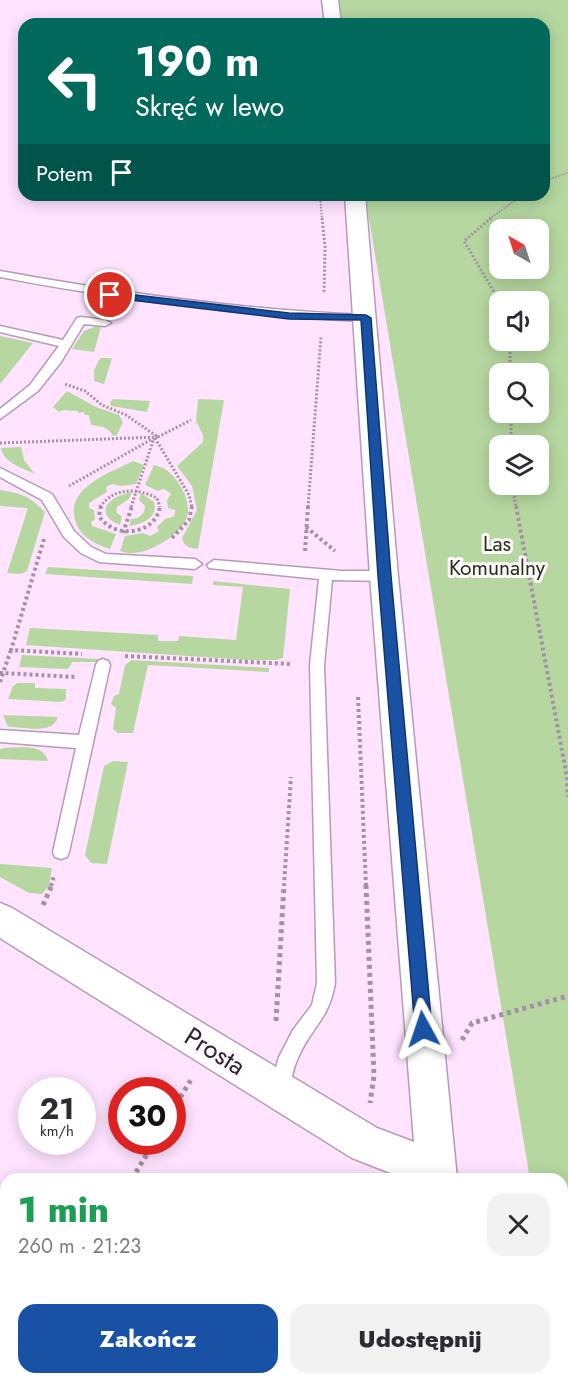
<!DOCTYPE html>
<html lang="pl">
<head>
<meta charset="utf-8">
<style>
	body { margin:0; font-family:Jost,sans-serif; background:#f2f2f3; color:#2b2b33; height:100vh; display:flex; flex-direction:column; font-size:22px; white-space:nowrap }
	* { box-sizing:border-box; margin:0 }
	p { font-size:20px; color:#7c7c81 }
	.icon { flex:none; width:33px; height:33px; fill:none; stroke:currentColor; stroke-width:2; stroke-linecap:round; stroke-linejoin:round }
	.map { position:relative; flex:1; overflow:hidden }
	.side { position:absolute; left:0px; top:1173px; width:568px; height:212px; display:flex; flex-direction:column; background:#fff; border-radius:18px 18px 0 0; box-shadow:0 3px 15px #0003 }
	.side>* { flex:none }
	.hud { position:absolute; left:18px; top:18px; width:532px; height:183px; border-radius:18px; box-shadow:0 3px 15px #0003; background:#00695c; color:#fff; overflow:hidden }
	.needle { width:39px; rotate:321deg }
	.tools { position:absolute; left:489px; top:219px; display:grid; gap:12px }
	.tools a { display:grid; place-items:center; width:60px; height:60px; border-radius:12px; background:#fff; box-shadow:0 3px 15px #0003; font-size:30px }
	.speed { position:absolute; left:18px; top:1077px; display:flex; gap:12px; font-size:30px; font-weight:700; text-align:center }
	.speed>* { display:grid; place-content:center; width:78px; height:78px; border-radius:50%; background:#fff; box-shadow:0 3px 15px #0003; line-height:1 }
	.speed small { font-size:15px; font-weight:400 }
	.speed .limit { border:9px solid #d22; background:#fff; color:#111 }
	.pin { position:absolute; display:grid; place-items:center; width:51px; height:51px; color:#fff; margin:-26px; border:3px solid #fff; border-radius:50%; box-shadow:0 2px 6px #0007 }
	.me { position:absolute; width:66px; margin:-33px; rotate:355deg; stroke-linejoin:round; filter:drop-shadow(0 0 4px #0008) }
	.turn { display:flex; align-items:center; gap:21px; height:126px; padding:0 18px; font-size:27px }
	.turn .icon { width:78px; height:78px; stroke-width:2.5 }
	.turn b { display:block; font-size:42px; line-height:51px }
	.then { display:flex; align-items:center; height:57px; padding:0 18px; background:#0003; gap:12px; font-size:22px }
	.round { display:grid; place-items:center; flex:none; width:63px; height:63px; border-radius:18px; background:#f2f2f3 }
	.head { display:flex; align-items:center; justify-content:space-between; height:102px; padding:0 18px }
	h1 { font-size:36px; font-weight:800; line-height:45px; color:#1e9e55 }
	.button { display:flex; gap:12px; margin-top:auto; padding:12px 18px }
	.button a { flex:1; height:69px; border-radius:18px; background:#1952a4; color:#fff; font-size:24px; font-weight:800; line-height:69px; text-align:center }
	.button a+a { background:#f2f2f3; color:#2b2b33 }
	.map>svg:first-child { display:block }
</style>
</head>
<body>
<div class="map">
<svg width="568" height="1384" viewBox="0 0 568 1384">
	<rect width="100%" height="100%" fill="#ffe3ff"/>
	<path fill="#b6d8a0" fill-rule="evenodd" d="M 338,0 L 568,0 L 568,1384 L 565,1384 L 562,1370 L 562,1179 L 530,1179 L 365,195 L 544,195 L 544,24 L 341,24 ZM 500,230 L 538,230 L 538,268 L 500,268 ZM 500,302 L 538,302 L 538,340 L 500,340 ZM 500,374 L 538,374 L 538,412 L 500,412 ZM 500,446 L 538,446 L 538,484 L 500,484 Z
		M 94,327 L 101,327 L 94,352 L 72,349 L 84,331 Z
		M 0,336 L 33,343 L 0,384 Z
		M 100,358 L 112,358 L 104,384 L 94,381 L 94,370 Z
		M 67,391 L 96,407 L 119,415 L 123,422 L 117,435 L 113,436 C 109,427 100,426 91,425 L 89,415 L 85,415 L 84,412 L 79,413 L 77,411 L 63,410 L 59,412 L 53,407 Z
		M 113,399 L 150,401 L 147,412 L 111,406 L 110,402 Z
		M 198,399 L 224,400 L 198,549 C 190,548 184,547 182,538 L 197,510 L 192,486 L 177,466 L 203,442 L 203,435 L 196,421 Z
		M 21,447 L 24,460 L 35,474 C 22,467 5,465 1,448 Z
		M 133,461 L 144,465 L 136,484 L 121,486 L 112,484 L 106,487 L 107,492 L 89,503 L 89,508 L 94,510 L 95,519 L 91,522 L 92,526 L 116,534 L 110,549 C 95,544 80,537 75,520 C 66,487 110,473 133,461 Z
		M 154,465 C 164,467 172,473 177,481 C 183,489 189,501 188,512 C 186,532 153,552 134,553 C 130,554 124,552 120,551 L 125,536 L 143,533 L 150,536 L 159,531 L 157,527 L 165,519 L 173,517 L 175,514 L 175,510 L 168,508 L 167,500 L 171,494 L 164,489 L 158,491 L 145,485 Z
		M 0,490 C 21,493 31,497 45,512 L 27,571 L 21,574 L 7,573 L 28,508 L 0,506 Z
		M 132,492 L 129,499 L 117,507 L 116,512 L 122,517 L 120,525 C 91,513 111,495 132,492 Z
		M 141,493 L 154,502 C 158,518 143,524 129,526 L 131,519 C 139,519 145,514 145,506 L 139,500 Z
		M 48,567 L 193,576 L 192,584 L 45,574 Z
		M 213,581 L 290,589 L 283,658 L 276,660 L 247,660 L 26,645 L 30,628 L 158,635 L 158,641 L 178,641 L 179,636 L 236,640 L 243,587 L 213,585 Z
		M 22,655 L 23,655 L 98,659 L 97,662 L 72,662 L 69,668 L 66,669 L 19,667 Z
		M 132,660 L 269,668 L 269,672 L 148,665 L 133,733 L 118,733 L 113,729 L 116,708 L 111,704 L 114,696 L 119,694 L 125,665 Z
		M 18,683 L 35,683 L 35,688 L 66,689 L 66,699 L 62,702 L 8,699 L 13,686 Z
		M 3,715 L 58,717 C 53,735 25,727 10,727 L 7,725 Z
		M 4,748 C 20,748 43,743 48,761 L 0,759 L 0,749 Z
		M 113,761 L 128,762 L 107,864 L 91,863 L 85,855 L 104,766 Z
		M 0,864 L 52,868 L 49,886 L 42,894 L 29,893 L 0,877 Z"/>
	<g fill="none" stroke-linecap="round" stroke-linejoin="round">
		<defs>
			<path id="lane" d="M 0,271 C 121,293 243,310 366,315 L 371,318 L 366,321 C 243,316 121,300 0,277 Z
				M 81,317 L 105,320 L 111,323 L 105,326 L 84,324 L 61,362 L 38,391 L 0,419 L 0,409 L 30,385 L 59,346 L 0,332 L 0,326 L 63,340 L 77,318 Z
				M 0,468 L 52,494 L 74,531 L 91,547 L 106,554 L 195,559 L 202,564 L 195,569 L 99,562 L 81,553 L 64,537 L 42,500 L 0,477 Z
				M 214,560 L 342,571 L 384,571 L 391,576 L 384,581 L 332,580 L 324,665 L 335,983 C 329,1020 311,1027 298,1058 C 292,1070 291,1085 286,1098 L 279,1101 L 272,1098 L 269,1091 L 279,1057 L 293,1030 L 312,1005 L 317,983 L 310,665 L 319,579 L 209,568 L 207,565 Z
				M 103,659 L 108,661 L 110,665 L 69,852 L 67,857 L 61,859 L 55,857 L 53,852 L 76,748 L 0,742 L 0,730 L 79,735 L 96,665 L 98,661 Z"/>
			<path id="street" d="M 322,0 L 338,0 L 341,24 L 325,24 Z
				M 345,195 L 365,195 L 398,576 L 457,1179 L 406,1179 L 352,1158 L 0,938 L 0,903 L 12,908 L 377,1128 L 414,1142 L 370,576 Z
				M 431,1378 L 476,1378 L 476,1384 L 432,1384 Z"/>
		</defs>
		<use href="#lane" stroke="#b69bb6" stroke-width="3"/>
		<use href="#street" stroke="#b69bb6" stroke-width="3"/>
		<path stroke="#a591a5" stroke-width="2" stroke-dasharray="1.5 1.5" stroke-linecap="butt" d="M 544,181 L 568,173
			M 320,195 L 322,219
			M 489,219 L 523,195"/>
		<path stroke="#a591a5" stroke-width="3" stroke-dasharray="2 2" stroke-linecap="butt" d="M 322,218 L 325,247 L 324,294
			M 491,218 L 464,241 L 500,302
			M 510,340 L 510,374
			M 511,412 L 511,446
			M 158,437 L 191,420
			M 155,438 L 189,495 L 192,507
			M 0,443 L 158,437 L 126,415 L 102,405 L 85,391 L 65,384
			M 512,484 L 516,507
			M 69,486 L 154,438
			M 100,507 C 114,487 137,488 157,498 L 160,507
			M 131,507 L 154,438
			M 308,507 L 321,337"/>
		<path stroke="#a591a5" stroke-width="4" stroke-dasharray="3 3" stroke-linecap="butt" d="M 101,506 L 99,516 C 114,540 156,535 160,506
			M 516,506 L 567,777 L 568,797
			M 306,527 L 335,551
			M 123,533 L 132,506
			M 172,538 L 189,520 L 192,506
			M 44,539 L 11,650 L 82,654
			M 305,551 L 308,506
			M 125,656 L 292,664
			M 0,673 L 3,673 L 11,650
			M 0,682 L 3,673 L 75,677
			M 358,697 L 366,886
			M 51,886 L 54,876
			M 284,886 L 291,777"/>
		<path stroke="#a591a5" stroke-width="5" stroke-dasharray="4 4" stroke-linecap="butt" d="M 366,885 L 374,1076 L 370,1103
			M 43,905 L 52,885
			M 276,1021 L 284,885
			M 462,1040 L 472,1023 L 568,996
			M 172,1111 L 192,1078
			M 132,1179 L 154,1142
			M 0,1212 L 6,1217
			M 0,1312 L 6,1302
			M 370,1378 L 370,1384
			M 498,1378 L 499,1384"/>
		<use href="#lane" fill="#fff" fill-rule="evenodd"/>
		<use href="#street" fill="#fff" fill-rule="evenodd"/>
	</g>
	<path fill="#1952a4" stroke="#10356b" stroke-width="1.5" d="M 110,292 L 289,313 L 366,315 L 371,318 L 391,576 L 432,1029 L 429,1035 L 423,1037 L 417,1035 L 415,1029 L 378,576 L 361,320 L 289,319 L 106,297 L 105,295 Z"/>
	<g text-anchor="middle" stroke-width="6" stroke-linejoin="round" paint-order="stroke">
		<g font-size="21" fill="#203312" stroke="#fef8fe">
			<text x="497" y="551">Las<tspan x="497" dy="24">Komunalny</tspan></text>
		</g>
		<g font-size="26" fill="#2e242e" stroke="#fef8fe">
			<text transform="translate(215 1051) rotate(32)" y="9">Prosta</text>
		</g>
	</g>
</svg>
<div class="tools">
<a><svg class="needle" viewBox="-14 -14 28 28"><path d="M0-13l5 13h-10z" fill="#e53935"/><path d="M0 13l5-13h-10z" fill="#7c7c81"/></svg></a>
<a><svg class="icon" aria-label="sound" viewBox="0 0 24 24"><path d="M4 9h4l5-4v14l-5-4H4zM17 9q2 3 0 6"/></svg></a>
<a><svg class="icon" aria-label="search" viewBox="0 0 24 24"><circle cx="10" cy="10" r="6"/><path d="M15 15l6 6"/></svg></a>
<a><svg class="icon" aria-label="layers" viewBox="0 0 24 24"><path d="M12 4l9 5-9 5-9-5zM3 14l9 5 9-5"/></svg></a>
</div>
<div class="speed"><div>21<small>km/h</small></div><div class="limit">30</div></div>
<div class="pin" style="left:110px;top:295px;background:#d93025"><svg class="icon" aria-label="arrive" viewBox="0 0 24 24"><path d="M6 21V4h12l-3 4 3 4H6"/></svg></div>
<svg class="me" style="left:423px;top:1029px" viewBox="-20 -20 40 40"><path d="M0-17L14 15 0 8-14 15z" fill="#1952a4" stroke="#fff" stroke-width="4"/></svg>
<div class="hud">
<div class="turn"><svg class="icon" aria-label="left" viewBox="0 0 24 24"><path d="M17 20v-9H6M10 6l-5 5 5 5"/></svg><div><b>190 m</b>Skręć w lewo</div></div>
<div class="then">Potem<svg class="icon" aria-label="arrive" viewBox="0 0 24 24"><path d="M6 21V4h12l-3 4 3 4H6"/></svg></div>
</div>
<section class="side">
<div class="head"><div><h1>1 min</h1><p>260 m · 21:23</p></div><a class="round"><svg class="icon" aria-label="close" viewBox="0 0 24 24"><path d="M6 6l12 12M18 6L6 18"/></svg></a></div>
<div class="button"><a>Zakończ</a><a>Udostępnij</a></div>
</section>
</div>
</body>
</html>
